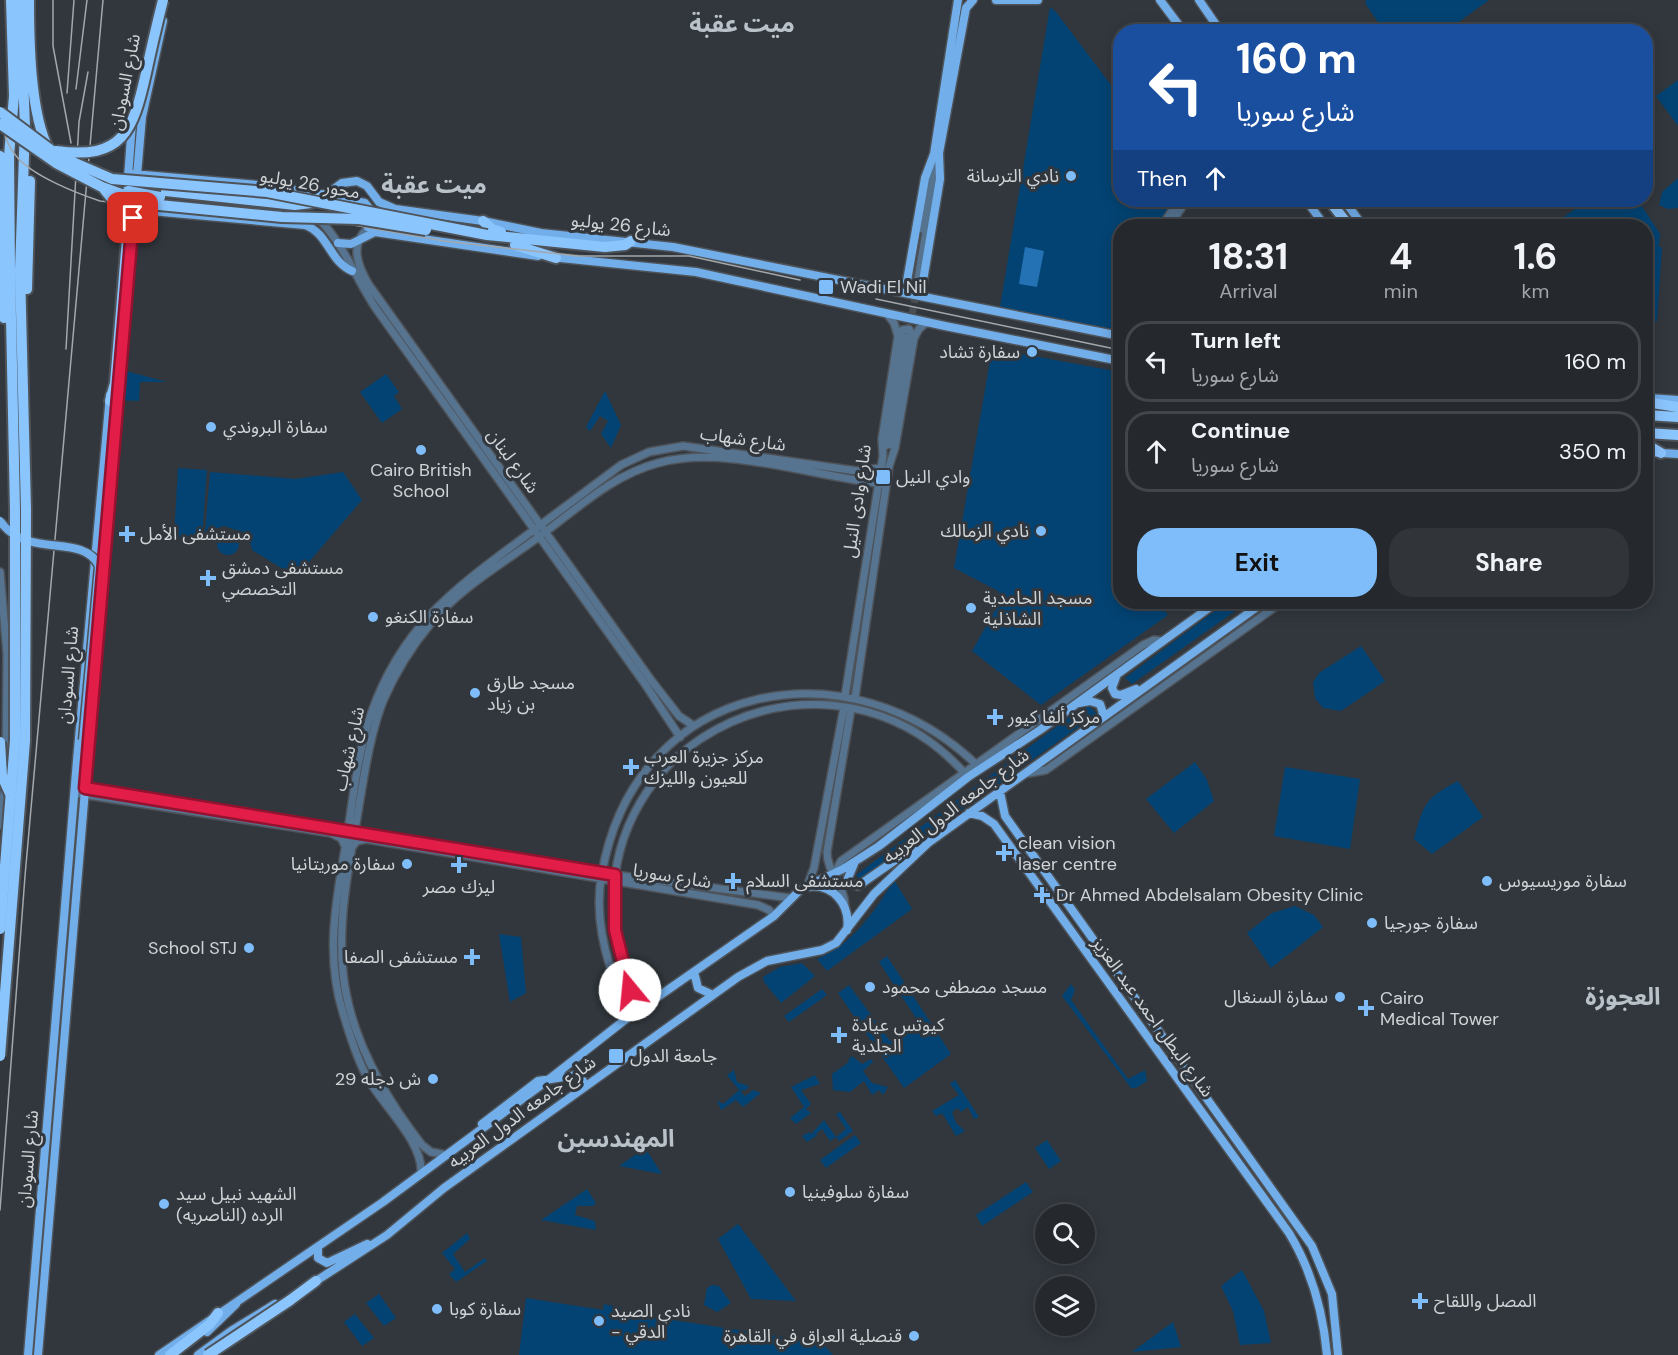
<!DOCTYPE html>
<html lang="en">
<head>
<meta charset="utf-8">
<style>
	body { margin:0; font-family:"DM Sans","Noto Sans Arabic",sans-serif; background:#31353a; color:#f1f3f6; height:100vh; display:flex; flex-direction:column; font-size:22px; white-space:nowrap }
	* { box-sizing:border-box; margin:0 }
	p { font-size:20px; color:#a3a6aa }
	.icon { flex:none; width:33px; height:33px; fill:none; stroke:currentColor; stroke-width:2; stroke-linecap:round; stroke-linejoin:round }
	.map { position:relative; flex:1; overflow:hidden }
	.details { position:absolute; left:1113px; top:219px; width:540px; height:390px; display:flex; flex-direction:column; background:#25292e; border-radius:24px; box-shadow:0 3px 15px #0003,0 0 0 2px #42454a }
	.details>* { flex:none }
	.guide { position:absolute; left:1113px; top:24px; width:540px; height:183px; border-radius:24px; box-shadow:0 3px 15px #0003,0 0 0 2px #42454a; background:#1a4fa0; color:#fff; overflow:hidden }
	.buttons { position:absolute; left:1035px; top:1204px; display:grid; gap:12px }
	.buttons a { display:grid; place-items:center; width:60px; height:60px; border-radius:50%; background:#25292e; box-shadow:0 3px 15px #0003,0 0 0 2px #42454a; font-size:30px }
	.pin { position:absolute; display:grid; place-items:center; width:51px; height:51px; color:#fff; margin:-26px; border-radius:12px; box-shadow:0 3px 9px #0006 }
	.me { position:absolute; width:66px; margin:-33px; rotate:343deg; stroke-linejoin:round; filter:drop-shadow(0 0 4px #0008) }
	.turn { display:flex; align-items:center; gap:21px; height:126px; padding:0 24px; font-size:27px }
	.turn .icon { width:78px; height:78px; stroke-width:2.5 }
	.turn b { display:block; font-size:42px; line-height:51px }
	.then { display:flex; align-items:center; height:57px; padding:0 24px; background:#0003; gap:12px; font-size:22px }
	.eta { display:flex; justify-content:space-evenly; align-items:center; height:102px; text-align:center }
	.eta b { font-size:36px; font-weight:700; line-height:42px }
	.button { display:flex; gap:12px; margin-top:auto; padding:12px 24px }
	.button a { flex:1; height:69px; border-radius:24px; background:#7fbdfa; color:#111; font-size:24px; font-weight:700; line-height:69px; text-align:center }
	.button a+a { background:#31353a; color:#f1f3f6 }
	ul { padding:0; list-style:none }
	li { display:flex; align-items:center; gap:18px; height:81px; margin:0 12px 9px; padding:0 12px; border:3px solid #42454a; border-radius:24px }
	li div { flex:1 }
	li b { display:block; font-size:22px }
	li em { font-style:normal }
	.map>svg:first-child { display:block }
</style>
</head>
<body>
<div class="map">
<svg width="1678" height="1355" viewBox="0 0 1678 1355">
	<rect width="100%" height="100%" fill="#31373d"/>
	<path fill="#034373" d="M 1366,0 L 1489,0 L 1445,32 L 1384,31 L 1365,3 Z
		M 1050,7 L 1056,12 L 1120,97 L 1120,200 L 1176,200 L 1160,226 L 1120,226 L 1120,321 L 1118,330 L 1000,307 Z
		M 1678,80 L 1678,126 L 1656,96 Z
		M 1678,178 L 1678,208 L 1668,209 L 1659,205 L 1662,192 Z
		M 1588,200 L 1638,200 L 1660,234 L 1659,247 L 1662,247 L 1657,321 L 1653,321 L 1652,331 L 1646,330 L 1646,226 L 1551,226 Z
		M 995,349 L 1120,372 L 1120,470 L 1116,471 L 1120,494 L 1120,602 L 1158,602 L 1168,615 L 1041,705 L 972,651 L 1002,598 L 998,591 L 954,568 L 991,355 L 994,355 Z
		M 122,370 L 167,382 L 140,382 L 139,401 L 119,400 Z
		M 386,374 L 399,392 L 394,396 L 402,409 L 382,423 L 360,392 Z
		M 605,391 L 621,425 L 611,448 L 601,434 L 608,421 L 600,416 L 590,431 L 586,427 Z
		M 178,468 L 207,470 L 202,539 L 174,537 Z
		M 210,472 L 296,479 L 343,472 L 362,500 L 296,577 L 252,550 L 248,534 L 224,526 L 205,532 Z
		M217 544a11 11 0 1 1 22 0a11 11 0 1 1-22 0Z
		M 1227,602 L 1248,602 L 1132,684 L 1125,678 Z
		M 1361,646 L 1385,681 L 1341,711 L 1323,708 L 1315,698 L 1313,682 L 1319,673 Z
		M 1087,704 L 1097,714 L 861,881 L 856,875 Z
		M 1195,762 L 1207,780 L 1214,801 L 1174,833 L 1146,799 Z
		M 1285,767 L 1360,779 L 1350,849 L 1274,836 Z
		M 1458,781 L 1483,817 L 1432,854 L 1414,839 C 1423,805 1425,798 1458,781 Z
		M 894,880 L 912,909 L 827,971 L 817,959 C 853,944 874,912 894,880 Z
		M 1295,906 L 1314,915 L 1323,927 L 1271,968 L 1247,933 L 1272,913 Z
		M 499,934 L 521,937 L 526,993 L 510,1002 Z
		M 887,956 L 951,1054 L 904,1088 L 838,993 L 849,985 L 890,1041 L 918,1021 L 879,962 Z
		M 802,963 L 815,976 L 781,1003 L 764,982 L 763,977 L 780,967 Z
		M 1071,984 L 1075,990 L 1071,1000 L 1128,1079 L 1145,1070 L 1147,1081 L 1136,1088 L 1131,1088 L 1062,996 Z
		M 822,989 L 827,995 L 789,1022 L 784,1016 Z
		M 852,1056 L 862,1064 L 871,1059 L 873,1062 L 863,1071 L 872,1083 L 888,1087 L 883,1095 L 879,1090 L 872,1095 L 864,1081 L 850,1092 L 833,1090 L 832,1074 L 849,1062 L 848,1060 Z
		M 734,1070 L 737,1082 L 749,1086 L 746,1090 L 740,1091 L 745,1096 L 753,1090 L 761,1093 L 743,1107 L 736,1100 L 721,1110 L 717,1100 L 723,1104 L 739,1090 L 727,1075 Z
		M 815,1075 L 820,1084 L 801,1090 L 811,1104 L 806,1109 L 811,1113 L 796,1124 L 790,1118 L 804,1107 L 791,1087 Z
		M 955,1080 L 979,1117 L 974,1119 L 968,1107 L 961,1112 L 958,1108 L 952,1112 L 956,1123 L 965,1131 L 956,1136 L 942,1113 L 936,1116 L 932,1111 L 959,1095 L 950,1084 Z
		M 840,1112 L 853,1131 L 839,1141 L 836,1137 L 830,1141 L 822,1129 L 815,1135 L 818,1135 L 807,1142 L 802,1136 L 809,1132 L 811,1134 L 824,1120 L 836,1137 L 846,1129 L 836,1114 Z
		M 855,1135 L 861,1143 L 826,1168 L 820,1160 Z
		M 1047,1140 L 1061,1161 L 1049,1169 L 1035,1148 Z
		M 645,1148 L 662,1174 L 619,1166 Z
		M 1026,1182 L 1033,1192 L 982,1226 L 976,1215 Z
		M 587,1189 L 596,1203 L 593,1206 L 577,1206 L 575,1215 L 595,1221 L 596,1230 L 541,1220 Z
		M 738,1224 L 796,1301 L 751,1299 L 718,1239 Z
		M 467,1233 L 470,1239 L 453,1254 L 465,1272 L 485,1258 L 487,1261 L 456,1282 L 449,1274 L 455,1269 L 442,1253 Z
		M 1242,1270 L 1264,1311 L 1271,1343 L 1240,1345 L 1233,1311 L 1221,1286 Z
		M 712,1285 L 719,1286 L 731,1303 L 717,1312 L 704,1305 L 707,1288 Z
		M 379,1294 L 396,1318 L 384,1326 L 366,1303 Z
		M 526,1298 L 603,1310 L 604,1304 L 621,1308 L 621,1312 L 822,1343 L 833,1355 L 519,1355 Z
		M 355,1314 L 374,1338 L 362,1346 L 344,1322 Z
		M 1173,1322 L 1181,1347 L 1132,1352 Z"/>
	<path fill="#2471b3" d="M 1025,247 L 1044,251 L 1037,287 L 1019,284 Z"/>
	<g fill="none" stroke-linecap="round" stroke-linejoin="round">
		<path stroke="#494f54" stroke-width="7" stroke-dasharray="7 3.5" stroke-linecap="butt" d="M 909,334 L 916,292"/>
		<defs>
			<path id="minor" d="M 318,218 C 344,244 357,281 377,310 L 645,684 L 680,737
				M 372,225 C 348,242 357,265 369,285 L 651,680 L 679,716 L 694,726
				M 1162,226 L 1179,200
				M 1169,226 L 1187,200
				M 922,229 L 931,169
				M 918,279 L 937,166
				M 898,336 L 902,330 L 909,329 L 914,338
				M 891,445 L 909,337
				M 885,446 L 904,336
				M 0,572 L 7,654 L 6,767
				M 845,696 L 883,456 L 882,439 L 898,336 L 894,323 L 887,314
				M 855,698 L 889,466 L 895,448 L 914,338 L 919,329 L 927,322
				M 1024,774 L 1046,770 L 1282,602
				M 81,788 L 615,875 L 790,898
				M 74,793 L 331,833 L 341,838 L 345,846
				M 1,811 L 5,787
				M 0,825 L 1,809
				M 352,847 L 357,841 L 366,839 L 758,905 L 769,910 L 774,916
				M 835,873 L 841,861 L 1143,645 L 1154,640 L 1163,641
				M 808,884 L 814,868 L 844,707
				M 845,905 C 844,885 827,872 827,852 L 851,709
				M 647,1004 C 624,990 620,961 616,936 C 586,732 835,623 968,777
				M 626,1019 C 629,1002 615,983 610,967 C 601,938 596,903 602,873 C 636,680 850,639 981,769
				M 447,1155 L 431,1152 L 422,1145 C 387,1100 357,1050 346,993 C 334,931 349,867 359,806 C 365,770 370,735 383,701 C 395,673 412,646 431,623 C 461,587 502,564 540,536 C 577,509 612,475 658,463 C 726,444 816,478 886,484
				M 421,1174 C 424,1142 382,1105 367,1077 C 356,1057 350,1035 343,1013 C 325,955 336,901 346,843 C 353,800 357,755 371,714 C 401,629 450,592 519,541 C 553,516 587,490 621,465 L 649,452 L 683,446 L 857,471 L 880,468"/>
			<path id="major" d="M 996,0 L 1038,0
				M 1160,0 L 1184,32
				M 1199,0 L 1221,32
				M 133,174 L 269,186 L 326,195 L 342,183 L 357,181 L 367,186 L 379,202 L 395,209 L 483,221 L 541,233 L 673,247 L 1120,336
				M 326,195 L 365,203 L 369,208 L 368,227
				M 1306,200 L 1325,226
				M 1344,200 L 1363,226
				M 129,209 L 305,225 C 328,233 330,262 352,271
				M 125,218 L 132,123
				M 132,233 L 142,117 L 163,21
				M 338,243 L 351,244 L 375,232 L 538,256
				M 551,257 L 696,272 L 945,326 L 1120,361
				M 922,283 L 913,289 L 907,281 L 925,178 L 934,154 L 958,0
				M 922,287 L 940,179 L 939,153 L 966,8 L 973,0
				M 1648,398 L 1678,400
				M 1646,452 L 1678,454
				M 1116,677 L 1112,688 L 1115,694 L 1121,695 L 1136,689
				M 1079,703 L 1090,701 L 1100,704 L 1103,713 L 1101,718
				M 1000,792 L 1005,816 L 1312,1246 L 1332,1294 L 1338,1355
				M 969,813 L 982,816 L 994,824 L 1289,1233 C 1312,1271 1323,1311 1327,1355
				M 854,864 L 848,878 L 850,883 L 858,886 L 897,859 L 915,851
				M 806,887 C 833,882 851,905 847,930
				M 694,972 L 698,988 L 713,995
				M 482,1124 L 538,1081 L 577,1075 L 583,1081 L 581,1089
				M 318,1248 L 318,1258 L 327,1263 L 367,1244
				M 313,1283 L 387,1235 L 444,1188 L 738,977 L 767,961 L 822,950 L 836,943 L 874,894 L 928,843 L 1264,602
				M 207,1332 L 236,1304
				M 28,1355 L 77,760 L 110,395
				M 38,1355 L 119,381
				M 159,1355 L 383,1202 L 552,1077 L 626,1019 L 774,916 L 801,889 L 843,869 L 879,846 L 968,777 L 1040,730 L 1217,602
				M 198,1355 L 231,1331 L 275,1304"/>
			<path id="highway" d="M 11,0 L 14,96 L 9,156 L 10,270 L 15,510
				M 20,0 L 25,127 L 20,270 L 26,510
				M 29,0 C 29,41 30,114 49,150
				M 0,156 L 0,247 L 4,318
				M 156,190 L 295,205 L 311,203 L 326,195
				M 1329,200 L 1349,226
				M 483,221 L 492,229 L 501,232
				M 487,235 L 605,247 L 625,245 L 631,241
				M 515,245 L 556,258
				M 27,289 L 30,181
				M 110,401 L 115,383
				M 1646,402 L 1678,407
				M 1646,415 L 1678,417
				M 1646,433 L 1678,435
				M 1646,444 L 1661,453
				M 289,1301 L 316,1281
				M 170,1355 L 210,1324 L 218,1313"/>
		</defs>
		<use href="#minor" stroke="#4e5359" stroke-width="10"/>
		<use href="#major" stroke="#4e5359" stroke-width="11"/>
		<use href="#highway" stroke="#4e5359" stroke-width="14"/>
		<use href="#minor" stroke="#567390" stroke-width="7"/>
		<use href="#major" stroke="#71aeea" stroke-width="8"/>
		<use href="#highway" stroke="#8bc5fe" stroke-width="10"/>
		<path stroke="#a3a8ac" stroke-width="1.5" d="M 53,0 L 53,46 L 71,143
			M 76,89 L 87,0
			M 67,93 L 74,0
			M 0,118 C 4,132 7,146 17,157 C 33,176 76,193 100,201 L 275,220 L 348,224 L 444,241 L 578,256 L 689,256 L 800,280
			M 876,299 L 1120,350
			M 66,349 L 79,122 L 88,72
			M 0,1210 L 25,876 L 103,0"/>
		<defs>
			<path id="major-bridge" d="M 0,521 C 27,560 83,532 99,566 L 83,740"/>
			<path id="highway-bridge" d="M 0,112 L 59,156 L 112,179 L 267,192 L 487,235
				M 0,124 L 56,163 L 102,187 L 149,204 L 282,217 L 359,219 L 426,230
				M 56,151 C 123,160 133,131 146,73 C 151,49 157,24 163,0
				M 104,189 L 122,212 L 128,227 L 115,383
				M 128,191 L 160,197
				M 0,742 L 2,776 L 11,796
				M 0,929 L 15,740 L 15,510
				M 0,1056 L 25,741 L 26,510
				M 208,1355 L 289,1301"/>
		</defs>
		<use href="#major-bridge" stroke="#4e5359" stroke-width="11" stroke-linecap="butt"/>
		<use href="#highway-bridge" stroke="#4e5359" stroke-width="14" stroke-linecap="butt"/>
		<use href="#major-bridge" stroke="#71aeea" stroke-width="8"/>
		<use href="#highway-bridge" stroke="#8bc5fe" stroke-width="10"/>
	</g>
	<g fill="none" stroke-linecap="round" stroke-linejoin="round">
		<defs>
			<path id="route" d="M 133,218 L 85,788 L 615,875 L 615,930 L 630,990"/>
		</defs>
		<use href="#route" stroke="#92132f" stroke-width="15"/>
		<use href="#route" stroke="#e11d48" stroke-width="10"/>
	</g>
	<g fill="#7fbdfa" stroke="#31373d" stroke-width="2">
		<circle cx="1071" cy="176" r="6"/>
		<rect x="818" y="279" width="16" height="16" rx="3"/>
		<circle cx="1032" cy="352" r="6"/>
		<circle cx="211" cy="427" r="6"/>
		<circle cx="421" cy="450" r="6"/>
		<rect x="875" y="469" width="16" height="16" rx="3"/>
		<circle cx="1041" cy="531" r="6"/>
		<path d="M124 525h6v6h6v6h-6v6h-6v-6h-6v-6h6z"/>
		<path d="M205 569h6v6h6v6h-6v6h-6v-6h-6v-6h6z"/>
		<circle cx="971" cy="608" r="6"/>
		<circle cx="373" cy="617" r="6"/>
		<circle cx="475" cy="693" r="6"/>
		<path d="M992 708h6v6h6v6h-6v6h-6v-6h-6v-6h6z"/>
		<path d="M628 758h6v6h6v6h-6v6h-6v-6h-6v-6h6z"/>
		<path d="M1001 844h6v6h6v6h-6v6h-6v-6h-6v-6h6z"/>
		<circle cx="407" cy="864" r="6"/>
		<path d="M456 856h6v6h6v6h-6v6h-6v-6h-6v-6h6z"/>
		<path d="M730 872h6v6h6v6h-6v6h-6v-6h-6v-6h6z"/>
		<circle cx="1487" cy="881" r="6"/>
		<path d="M1039 886h6v6h6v6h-6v6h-6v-6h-6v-6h6z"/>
		<circle cx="1372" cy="923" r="6"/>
		<circle cx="249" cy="948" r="6"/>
		<path d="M469 948h6v6h6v6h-6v6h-6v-6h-6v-6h6z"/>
		<circle cx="870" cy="987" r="6"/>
		<circle cx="1340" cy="997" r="6"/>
		<path d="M1363 999h6v6h6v6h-6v6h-6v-6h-6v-6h6z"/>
		<path d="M836 1026h6v6h6v6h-6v6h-6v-6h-6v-6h6z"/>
		<rect x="608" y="1048" width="16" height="16" rx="3"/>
		<circle cx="433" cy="1079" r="6"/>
		<circle cx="790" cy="1192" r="6"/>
		<circle cx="164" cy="1204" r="6"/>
		<path d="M1417 1292h6v6h6v6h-6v6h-6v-6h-6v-6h6z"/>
		<circle cx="437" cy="1309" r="6"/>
		<circle cx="599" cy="1321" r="6"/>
		<circle cx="914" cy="1336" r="6"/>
	</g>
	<g text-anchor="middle" stroke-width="6" stroke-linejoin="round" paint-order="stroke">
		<g font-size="18" fill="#d0d4d7" stroke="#31373d">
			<text transform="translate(125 82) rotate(-79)" y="6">شارع السودان</text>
			<text transform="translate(310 184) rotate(10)" y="6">محور 26 يوليو</text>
			<text transform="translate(621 225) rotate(6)" y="6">شارع 26 يوليو</text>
			<text transform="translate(743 439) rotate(8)" y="6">شارع شهاب</text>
			<text transform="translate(513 461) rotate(54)" y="6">شارع لبنان</text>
			<text transform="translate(857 501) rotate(-82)" y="6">شارع وادى النيل</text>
			<text transform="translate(68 675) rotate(-85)" y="6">شارع السودان</text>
			<text transform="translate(349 749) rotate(-77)" y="6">شارع شهاب</text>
			<text transform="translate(956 806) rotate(-37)" y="6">شارع جامعه الدول العربيه</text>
			<text transform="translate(672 876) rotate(9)" y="6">شارع سوريا</text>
			<text transform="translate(1153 1017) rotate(54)" y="6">شارع البطل احمد عبد العزيز</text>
			<text transform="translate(522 1112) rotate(-36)" y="6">شارع جامعه الدول العربيه</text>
			<text transform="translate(28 1159) rotate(-85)" y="6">شارع السودان</text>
		</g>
		<g font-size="18" fill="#d0d4d7" stroke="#31373d" text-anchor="start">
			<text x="1059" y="182" text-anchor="end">نادي الترسانة</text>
			<text x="840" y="293">Wadi El Nil</text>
			<text x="1020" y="358" text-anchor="end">سفارة تشاد</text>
			<text x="223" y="433">سفارة البروندي</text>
			<text x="421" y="476" text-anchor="middle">Cairo British<tspan x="421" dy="21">School</tspan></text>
			<text x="896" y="483">وادي النيل</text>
			<text x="1029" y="537" text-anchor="end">نادي الزمالك</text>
			<text x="140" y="540">مستشفى الأمل</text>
			<text x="222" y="574">مستشفى دمشق<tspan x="222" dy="21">التخصصي</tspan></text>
			<text x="983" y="604">مسجد الحامدية<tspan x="983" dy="21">الشاذلية</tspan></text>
			<text x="385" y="623">سفارة الكنغو</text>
			<text x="487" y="689">مسجد طارق<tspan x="487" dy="21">بن زياد</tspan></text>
			<text x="1008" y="723">مركز ألفا كيور</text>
			<text x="644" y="763">مركز جزيرة العرب<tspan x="644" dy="21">للعيون والليزك</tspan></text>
			<text x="1018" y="849">clean vision<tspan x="1018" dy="21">laser centre</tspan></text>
			<text x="395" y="870" text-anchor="end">سفارة موريتانيا</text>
			<text x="746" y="887">مستشفى السلام</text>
			<text x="1499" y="887">سفارة موريسيوس</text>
			<text x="459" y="893" text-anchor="middle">ليزك مصر</text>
			<text x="1056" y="901">Dr Ahmed Abdelsalam Obesity Clinic</text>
			<text x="1384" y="929">سفارة جورجيا</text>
			<text x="237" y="954" text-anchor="end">School STJ</text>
			<text x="458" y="963" text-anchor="end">مستشفى الصفا</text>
			<text x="882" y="993">مسجد مصطفى محمود</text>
			<text x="1328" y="1003" text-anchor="end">سفارة السنغال</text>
			<text x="1380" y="1004">Cairo<tspan x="1380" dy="21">Medical Tower</tspan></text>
			<text x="852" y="1031">كيوتس عيادة<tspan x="852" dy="21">الجلدية</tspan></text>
			<text x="630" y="1062">جامعة الدول</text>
			<text x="421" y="1085" text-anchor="end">29 ش دجله</text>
			<text x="802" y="1198">سفارة سلوفينيا</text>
			<text x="176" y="1200">الشهيد نبيل سيد<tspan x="176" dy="21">الرده (الناصريه)</tspan></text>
			<text x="1434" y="1307">المصل واللقاح</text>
			<text x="449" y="1315">سفارة كوبا</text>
			<text x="611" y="1317">نادي الصيد<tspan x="611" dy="21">- الدقي</tspan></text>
			<text x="902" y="1342" text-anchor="end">قنصلية العراق في القاهرة</text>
		</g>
		<g font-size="24" font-weight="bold" fill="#bac2c9" stroke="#31373d">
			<text x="742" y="32">ميت عقبة</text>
			<text x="434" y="193">ميت عقبة</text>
			<text x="1623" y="1005">العجوزة</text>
			<text x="616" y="1147">المهندسين</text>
		</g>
	</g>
</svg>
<div class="buttons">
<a><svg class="icon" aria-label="search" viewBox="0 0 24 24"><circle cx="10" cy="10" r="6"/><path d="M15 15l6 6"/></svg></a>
<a><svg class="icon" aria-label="layers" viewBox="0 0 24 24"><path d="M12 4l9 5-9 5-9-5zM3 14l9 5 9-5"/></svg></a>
</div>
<div class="pin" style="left:133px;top:218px;background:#d93025"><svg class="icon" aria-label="arrive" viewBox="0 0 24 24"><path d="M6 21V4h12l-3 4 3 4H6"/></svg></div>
<svg class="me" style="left:630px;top:990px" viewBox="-20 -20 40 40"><circle r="19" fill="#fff"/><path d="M0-13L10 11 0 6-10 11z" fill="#e11d48"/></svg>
<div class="guide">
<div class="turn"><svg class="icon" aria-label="left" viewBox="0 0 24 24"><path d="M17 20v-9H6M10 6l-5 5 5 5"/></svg><div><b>160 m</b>شارع سوريا</div></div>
<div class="then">Then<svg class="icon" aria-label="ahead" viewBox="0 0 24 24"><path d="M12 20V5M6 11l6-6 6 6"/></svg></div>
</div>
<section class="details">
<div class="eta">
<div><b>18:31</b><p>Arrival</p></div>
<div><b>4</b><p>min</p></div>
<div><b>1.6</b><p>km</p></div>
</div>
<ul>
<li><svg class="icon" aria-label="left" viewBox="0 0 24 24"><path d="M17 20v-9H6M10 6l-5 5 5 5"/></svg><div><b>Turn left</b><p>شارع سوريا</p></div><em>160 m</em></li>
<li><svg class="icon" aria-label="ahead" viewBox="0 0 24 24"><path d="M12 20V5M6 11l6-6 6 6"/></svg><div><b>Continue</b><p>شارع سوريا</p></div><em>350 m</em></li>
</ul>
<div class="button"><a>Exit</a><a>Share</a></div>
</section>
</div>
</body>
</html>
